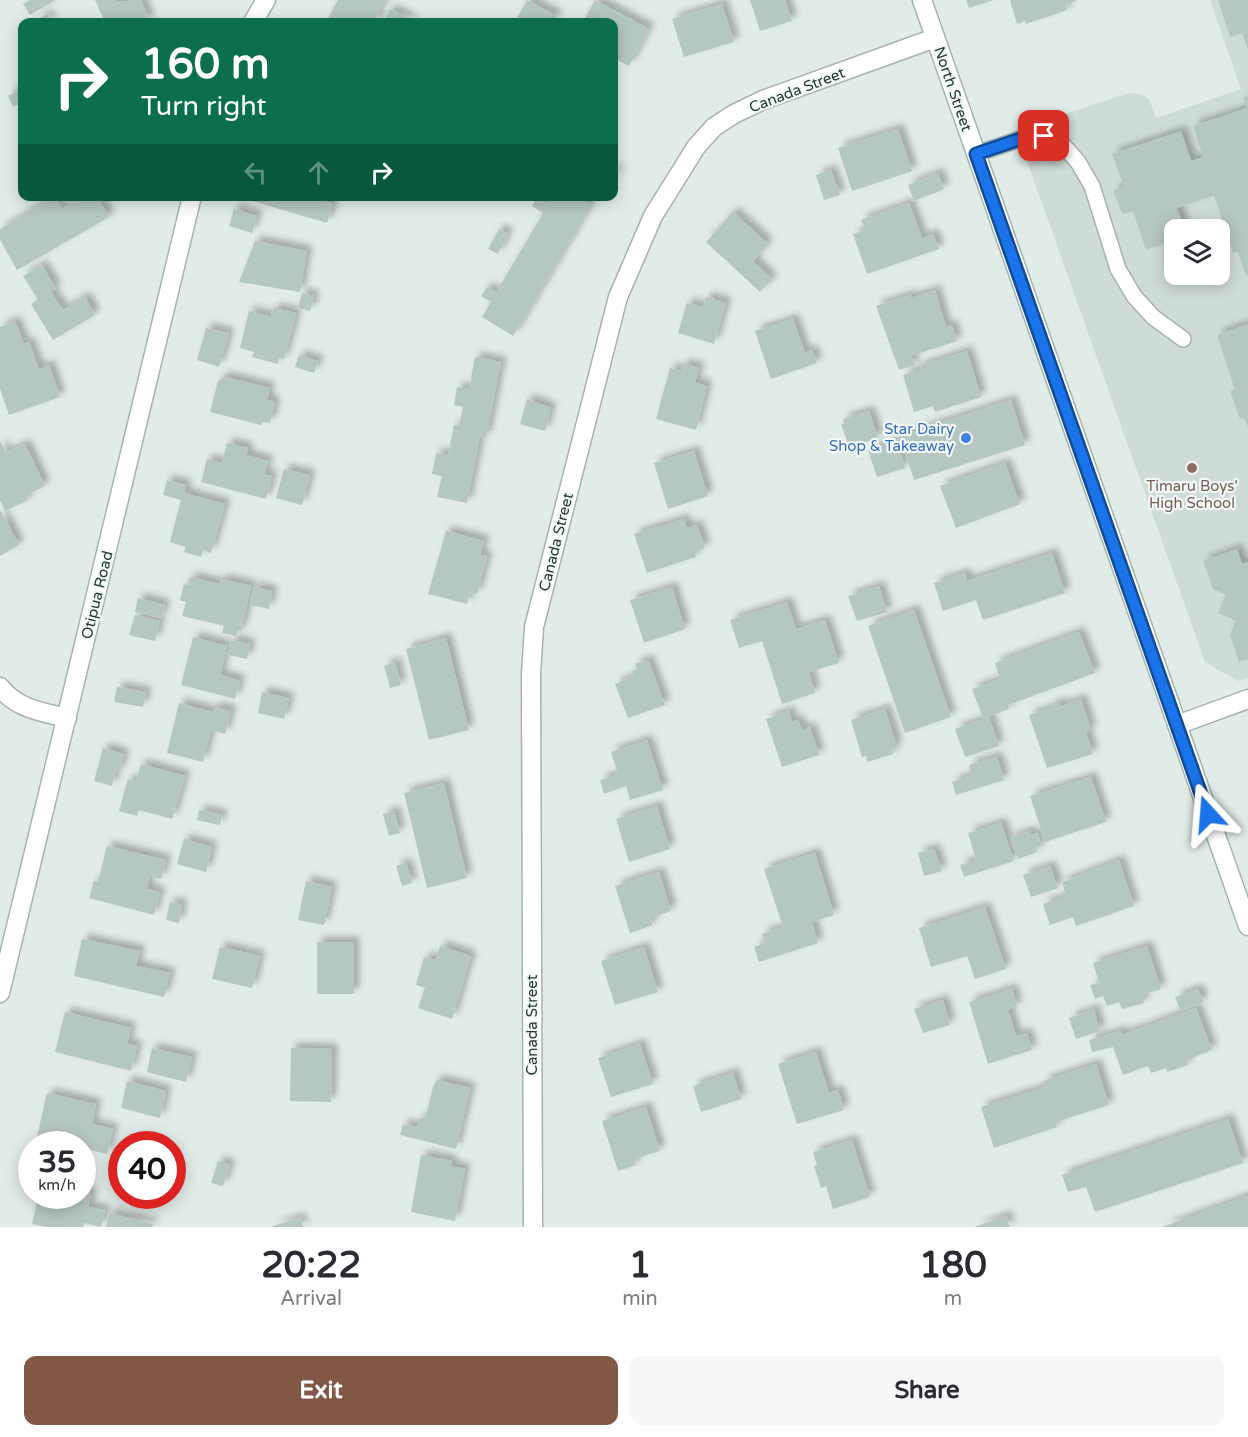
<!DOCTYPE html>
<html lang="en">
<head>
<meta charset="utf-8">
<style>
	body { margin:0; font-family:"Varela Round",sans-serif; background:#f7f7f7; color:#2b2b33; height:100vh; display:flex; flex-direction:column; font-size:22px; white-space:nowrap }
	* { box-sizing:border-box; margin:0 }
	p { font-size:20px; color:#7c7c81 }
	.icon { flex:none; width:33px; height:33px; fill:none; stroke:currentColor; stroke-width:2; stroke-linecap:round; stroke-linejoin:round }
	.map { position:relative; height:1227px; overflow:hidden }
	.side { display:flex; flex-direction:column; background:#fff; flex:1 }
	.side>* { flex:none }
	.guide { position:absolute; left:18px; top:18px; width:600px; height:183px; border-radius:12px; box-shadow:0 3px 15px #0003; background:#0b6e4f; color:#fff; overflow:hidden }
	.controls { position:absolute; left:1164px; top:219px; display:grid; gap:12px }
	.controls a { display:grid; place-items:center; width:66px; height:66px; border-radius:12px; background:#fff; box-shadow:0 3px 15px #0003; font-size:30px }
	.speed { position:absolute; left:18px; top:1131px; display:flex; gap:12px; font-size:30px; font-weight:700; text-align:center }
	.speed>* { display:grid; place-content:center; width:78px; height:78px; border-radius:50%; background:#fff; box-shadow:0 3px 15px #0003; line-height:1 }
	.speed small { font-size:15px; font-weight:400 }
	.speed .limit { border:9px solid #d22; background:#fff; color:#111 }
	.pin { position:absolute; display:grid; place-items:center; width:51px; height:51px; color:#fff; margin:-26px; border-radius:12px; box-shadow:0 3px 9px #0006 }
	.me { position:absolute; width:66px; margin:-33px; rotate:341deg; stroke-linejoin:round; filter:drop-shadow(0 0 4px #0008) }
	.turn { display:flex; align-items:center; gap:21px; height:126px; padding:0 24px; font-size:27px }
	.turn .icon { width:78px; height:78px; stroke-width:2.5 }
	.turn b { display:block; font-size:42px; line-height:51px }
	.lanes { display:flex; align-items:center; height:57px; padding:0 24px; background:#0003; justify-content:center; gap:30px; direction:ltr }
	.lanes .off { opacity:.35 }
	.eta { display:flex; justify-content:space-evenly; align-items:center; height:102px; text-align:center }
	.eta b { font-size:36px; font-weight:700; line-height:42px }
	.primary-button { display:flex; gap:12px; margin-top:auto; padding:12px 24px }
	.primary-button a { flex:1; height:69px; border-radius:12px; background:#835745; color:#fff; font-size:24px; font-weight:700; line-height:69px; text-align:center }
	.primary-button a+a { background:#f7f7f7; color:#2b2b33 }
	.map>svg:first-child { display:block }
</style>
</head>
<body>
<div class="map">
<svg width="1248" height="1227" viewBox="0 0 1248 1227">
	<defs>
		<filter id="shadow"><feDropShadow dx="5.5" dy="-5.5" stdDeviation="3" flood-color="#0004"/></filter>
	</defs>
	<rect width="100%" height="100%" fill="#e1ebe7"/>
	<path fill="#cfdbd6" fill-rule="evenodd" d="M 1210,0 L 1248,0 L 1248,677 L 1238,681 L 1205,662 L 1016,130 L 1129,93 L 1140,94 L 1149,99 L 1156,118 L 1241,89 ZM 1174,230 L 1220,230 L 1220,274 L 1174,274 Z"/>
	<path fill="#b6c6c1" filter="url(#shadow)" d="M 30,0 L 55,0 L 30,15 L 23,4 Z
		M 95,0 L 116,0 L 116,2 L 141,0 L 150,22 L 105,22 Z
		M 338,0 L 385,0 L 376,17 L 384,22 L 390,9 L 416,22 L 337,22 L 328,18 Z
		M 527,0 L 557,16 L 553,22 L 515,22 Z
		M 595,0 L 649,29 L 629,66 L 614,58 L 614,22 L 583,22 Z
		M 750,0 L 785,0 L 792,21 L 760,31 Z
		M 966,0 L 993,0 L 969,8 Z
		M 1010,0 L 1077,0 L 1065,5 L 1067,10 L 1026,24 L 1025,21 L 1017,24 Z
		M 1218,0 L 1248,0 L 1248,49 L 1242,33 L 1230,37 Z
		M 722,4 L 734,42 L 684,57 L 672,19 Z
		M 47,14 L 52,22 L 35,22 Z
		M 22,89 L 22,102 L 13,107 L 8,96 Z
		M 1248,96 L 1248,275 L 1246,276 L 1238,252 L 1233,253 L 1214,195 L 1177,208 L 1185,230 L 1174,230 L 1174,240 L 1146,250 L 1133,211 L 1122,214 L 1113,190 L 1124,187 L 1112,154 L 1181,131 L 1191,161 L 1203,157 L 1193,126 L 1247,108 L 1243,97 Z
		M 898,129 L 912,171 L 852,191 L 838,148 Z
		M 614,168 L 619,170 L 614,183 Z
		M 831,170 L 840,195 L 824,200 L 816,175 Z
		M 938,173 L 944,189 L 914,201 L 908,185 Z
		M 83,196 L 97,196 L 109,217 L 17,270 L 0,240 L 0,229 L 55,197 L 62,209 Z
		M 253,196 L 307,196 L 333,204 L 327,223 L 252,201 Z
		M 552,196 L 577,196 L 591,205 L 513,336 L 482,317 L 491,302 L 481,296 L 487,287 L 496,293 L 543,213 L 532,206 L 537,198 L 547,205 Z
		M 909,203 L 922,238 L 933,234 L 939,249 L 867,274 L 853,234 L 865,230 L 861,220 Z
		M 234,209 L 257,216 L 252,233 L 229,226 Z
		M 733,212 L 768,244 L 753,261 L 772,279 L 760,292 L 706,242 Z
		M 499,229 L 508,234 L 498,254 L 488,249 Z
		M 255,241 L 307,251 L 300,292 L 239,282 Z
		M 42,265 L 56,289 L 51,292 L 63,310 L 85,297 L 95,315 L 53,340 L 31,304 L 38,300 L 23,276 Z
		M 935,290 L 946,327 L 952,325 L 957,341 L 911,356 L 915,365 L 899,370 L 876,306 L 910,295 L 911,298 Z
		M 302,293 L 314,296 L 310,311 L 298,308 Z
		M 706,297 L 726,303 L 714,344 L 678,333 L 687,303 L 703,307 Z
		M 273,308 L 296,313 L 284,359 L 279,358 L 278,364 L 252,357 L 254,352 L 240,348 L 249,311 L 271,317 Z
		M 793,319 L 805,353 L 812,350 L 817,363 L 771,379 L 755,331 Z
		M 15,321 L 24,344 L 29,342 L 39,369 L 49,365 L 60,397 L 9,415 L 0,389 L 0,327 Z
		M 1248,324 L 1248,427 L 1244,418 L 1240,419 L 1230,391 L 1235,390 L 1217,335 Z
		M 206,328 L 229,333 L 219,367 L 197,360 Z
		M 967,351 L 981,397 L 935,412 L 933,406 L 914,412 L 903,375 L 921,369 L 920,366 Z
		M 299,355 L 318,361 L 314,373 L 295,367 Z
		M 475,357 L 501,362 L 486,438 L 480,436 L 467,503 L 437,497 L 442,476 L 432,474 L 436,453 L 448,455 L 454,425 L 459,426 L 463,407 L 454,405 L 457,387 L 469,389 Z
		M 683,364 L 699,368 L 695,383 L 707,386 L 696,430 L 656,419 L 670,368 L 681,371 Z
		M 225,377 L 270,388 L 267,400 L 275,402 L 270,423 L 262,422 L 261,425 L 210,412 L 218,381 Z
		M 527,399 L 551,408 L 545,431 L 520,424 Z
		M 1011,400 L 1025,445 L 914,480 L 900,436 Z
		M 869,411 L 878,438 L 849,447 L 841,424 L 844,424 L 843,419 Z
		M 0,441 L 6,453 L 25,444 L 45,486 L 26,495 L 28,500 L 5,511 L 0,500 Z
		M 897,441 L 905,468 L 877,477 L 868,450 Z
		M 227,443 L 248,448 L 246,455 L 268,461 L 264,474 L 272,476 L 266,499 L 201,482 L 207,459 L 222,463 Z
		M 694,451 L 708,496 L 668,509 L 654,463 Z
		M 1005,463 L 1020,504 L 956,528 L 940,486 Z
		M 284,469 L 310,475 L 302,505 L 276,498 Z
		M 167,480 L 186,485 L 184,493 L 225,504 L 211,553 L 203,550 L 201,557 L 184,552 L 186,547 L 170,542 L 181,500 L 163,495 Z
		M 0,510 L 19,545 L 0,556 Z
		M 684,519 L 687,528 L 697,525 L 705,548 L 694,551 L 696,557 L 647,573 L 634,534 Z
		M 446,531 L 484,541 L 480,555 L 487,556 L 477,594 L 470,592 L 467,604 L 428,594 Z
		M 1237,549 L 1242,564 L 1248,562 L 1248,659 L 1239,662 L 1230,635 L 1236,621 L 1218,613 L 1226,595 L 1213,589 L 1203,561 Z
		M 1052,553 L 1065,593 L 983,620 L 976,600 L 943,611 L 934,583 L 965,573 L 967,581 Z
		M 190,577 L 220,584 L 221,579 L 251,586 L 241,630 L 238,630 L 236,636 L 222,633 L 224,626 L 182,616 L 186,602 L 180,600 L 184,584 L 188,585 Z
		M 879,586 L 887,612 L 857,621 L 848,596 Z
		M 254,587 L 272,591 L 269,609 L 250,605 Z
		M 672,587 L 685,629 L 644,643 L 630,600 Z
		M 138,598 L 165,605 L 161,618 L 135,612 Z
		M 787,602 L 796,629 L 825,620 L 839,663 L 809,672 L 815,693 L 782,704 L 762,641 L 739,648 L 730,620 Z
		M 914,610 L 951,717 L 905,733 L 868,626 Z
		M 135,615 L 160,621 L 155,641 L 129,635 Z
		M 1079,632 L 1095,673 L 1008,705 L 1009,709 L 983,718 L 972,689 L 1000,679 L 995,663 Z
		M 193,637 L 227,646 L 220,675 L 240,681 L 235,699 L 181,685 Z
		M 446,638 L 469,730 L 429,740 L 406,649 Z
		M 231,640 L 250,644 L 247,659 L 228,655 Z
		M 648,660 L 665,705 L 628,718 L 615,684 L 634,676 L 632,671 L 637,669 L 635,664 Z
		M 395,662 L 401,685 L 390,688 L 384,666 Z
		M 117,687 L 146,692 L 143,707 L 114,702 Z
		M 262,692 L 289,698 L 284,719 L 258,713 Z
		M 1081,699 L 1091,730 L 1086,732 L 1093,754 L 1047,768 L 1029,715 L 1051,708 L 1051,706 L 1060,703 L 1061,706 Z
		M 179,703 L 213,712 L 215,707 L 231,711 L 225,734 L 211,730 L 203,762 L 167,753 Z
		M 885,709 L 897,747 L 892,749 L 893,754 L 867,762 L 866,756 L 862,757 L 851,720 Z
		M 789,711 L 792,722 L 798,720 L 802,730 L 810,727 L 819,755 L 782,767 L 766,719 Z
		M 989,717 L 999,746 L 965,757 L 955,729 Z
		M 647,740 L 663,790 L 630,800 L 626,786 L 604,794 L 600,780 L 618,774 L 611,752 Z
		M 103,748 L 124,754 L 119,772 L 116,771 L 112,786 L 94,781 Z
		M 997,757 L 1004,780 L 956,795 L 952,782 L 972,775 L 969,765 Z
		M 141,764 L 185,776 L 172,819 L 139,810 L 137,816 L 119,811 L 128,779 L 136,781 Z
		M 1091,777 L 1106,822 L 1045,842 L 1030,796 Z
		M 444,783 L 467,878 L 427,888 L 404,793 Z
		M 657,806 L 670,849 L 629,862 L 616,819 Z
		M 199,810 L 222,815 L 220,825 L 197,820 Z
		M 394,811 L 400,833 L 389,836 L 383,814 Z
		M 1001,823 L 1014,861 L 964,877 L 960,865 L 976,860 L 968,833 Z
		M 1030,831 L 1031,835 L 1038,833 L 1041,846 L 1036,848 L 1037,852 L 1018,859 L 1010,838 Z
		M 184,839 L 212,847 L 206,872 L 177,864 Z
		M 107,846 L 166,860 L 161,879 L 150,876 L 147,889 L 160,892 L 154,915 L 89,898 L 94,881 L 98,882 Z
		M 934,849 L 942,871 L 924,876 L 918,853 Z
		M 815,853 L 834,915 L 812,922 L 818,943 L 759,962 L 754,947 L 765,943 L 762,934 L 783,927 L 764,869 Z
		M 1119,860 L 1134,906 L 1076,926 L 1073,917 L 1050,925 L 1043,904 L 1066,896 L 1062,882 Z
		M 406,863 L 412,883 L 402,886 L 396,866 Z
		M 1050,866 L 1058,888 L 1031,897 L 1023,875 Z
		M 659,872 L 671,911 L 650,918 L 653,925 L 630,933 L 615,886 Z
		M 306,881 L 332,887 L 324,925 L 298,920 Z
		M 170,902 L 182,905 L 179,923 L 166,920 Z
		M 985,907 L 1006,969 L 975,979 L 967,956 L 931,967 L 919,928 Z
		M 82,939 L 140,951 L 136,966 L 170,973 L 164,997 L 74,976 Z
		M 317,942 L 354,942 L 354,994 L 317,994 Z
		M 440,946 L 471,956 L 452,1019 L 418,1008 L 425,988 L 416,985 L 424,957 L 436,960 Z
		M 1147,946 L 1161,989 L 1142,995 L 1144,1003 L 1122,1009 L 1119,1002 L 1107,1006 L 1103,996 L 1095,999 L 1090,985 L 1099,983 L 1093,963 Z
		M 220,947 L 260,956 L 252,988 L 212,979 Z
		M 644,947 L 658,992 L 615,1005 L 601,961 Z
		M 1012,989 L 1017,1006 L 1008,1009 L 1016,1036 L 1027,1033 L 1032,1050 L 988,1064 L 969,1002 Z
		M 1198,989 L 1203,1002 L 1180,1010 L 1175,997 Z
		M 943,1000 L 950,1025 L 923,1033 L 914,1009 Z
		M 1196,1008 L 1212,1050 L 1186,1060 L 1188,1065 L 1167,1072 L 1166,1068 L 1151,1073 L 1148,1066 L 1123,1075 L 1113,1047 L 1092,1052 L 1089,1040 L 1121,1031 L 1122,1035 Z
		M 1094,1009 L 1100,1031 L 1076,1039 L 1069,1018 Z
		M 65,1012 L 131,1028 L 127,1044 L 137,1046 L 131,1071 L 55,1052 Z
		M 640,1044 L 653,1084 L 611,1097 L 598,1058 Z
		M 152,1048 L 192,1057 L 186,1082 L 147,1072 Z
		M 291,1048 L 332,1049 L 331,1102 L 290,1101 Z
		M 816,1052 L 829,1093 L 838,1090 L 844,1110 L 797,1124 L 778,1064 Z
		M 1096,1064 L 1109,1105 L 1056,1122 L 1057,1127 L 994,1148 L 981,1107 L 1045,1087 L 1043,1081 Z
		M 733,1073 L 741,1099 L 701,1112 L 693,1086 Z
		M 437,1080 L 470,1088 L 456,1149 L 400,1135 L 403,1124 L 417,1127 L 420,1118 L 425,1119 L 433,1087 Z
		M 127,1081 L 166,1091 L 160,1118 L 121,1108 Z
		M 47,1093 L 96,1104 L 92,1124 L 113,1129 L 107,1154 L 82,1148 L 82,1144 L 67,1144 L 37,1137 Z
		M 646,1107 L 660,1151 L 634,1159 L 636,1165 L 618,1171 L 602,1121 Z
		M 1228,1119 L 1243,1163 L 1095,1212 L 1086,1187 L 1068,1192 L 1062,1175 Z
		M 852,1140 L 870,1197 L 833,1209 L 826,1186 L 821,1188 L 814,1166 L 817,1165 L 813,1152 Z
		M 421,1155 L 452,1161 L 451,1166 L 465,1169 L 455,1221 L 411,1212 Z
		M 218,1161 L 230,1165 L 223,1186 L 211,1183 Z
		M 82,1192 L 91,1194 L 88,1207 L 105,1210 L 101,1227 L 84,1223 L 83,1227 L 46,1227 L 32,1224 L 38,1196 L 82,1196 Z
		M 1248,1196 L 1248,1227 L 1162,1227 Z
		M 109,1213 L 153,1224 L 152,1227 L 106,1227 Z
		M 1006,1216 L 1010,1227 L 974,1227 Z
		M 300,1218 L 303,1227 L 273,1227 L 273,1226 Z"/>
	<g fill="none" stroke-linecap="round" stroke-linejoin="round">
		<defs>
			<path id="lane" d="M 976,154 L 1029,136 L 1044,136 L 1064,146 L 1078,162 L 1092,186 L 1118,269 L 1134,296 L 1153,317 L 1183,339"/>
			<path id="street" d="M 0,687 C 17,709 42,712 67,718
				M 1177,725 L 1248,699
				M 533,1227 L 531,674 L 534,627 L 618,297 L 653,216 L 696,147 L 714,127 L 734,114 L 763,100 L 935,38"/>
			<path id="secondary" d="M 922,0 L 1248,926
				M 253,22 L 266,0
				M 0,993 L 192,196"/>
		</defs>
		<use href="#lane" stroke="#a4b3ae" stroke-width="18"/>
		<use href="#street" stroke="#a4b3ae" stroke-width="21"/>
		<use href="#secondary" stroke="#a0b6b0" stroke-width="21"/>
		<use href="#lane" stroke="#fff" stroke-width="15"/>
		<use href="#street" stroke="#fff" stroke-width="18"/>
		<use href="#secondary" stroke="#fff" stroke-width="18"/>
	</g>
	<g fill="none" stroke-linecap="round" stroke-linejoin="round">
		<defs>
			<path id="route" d="M 1044,136 L 1029,136 L 976,154 L 1208,814"/>
		</defs>
		<use href="#route" stroke="#114b97" stroke-width="15"/>
		<use href="#route" stroke="#1a73e8" stroke-width="10"/>
	</g>
	<circle fill="#3f7fe0" stroke="#f1f8f5" stroke-width="2" cx="966" cy="438" r="6"/>
	<circle fill="#8d6e63" stroke="#f1f8f5" stroke-width="2" cx="1192" cy="468" r="6"/>
	<g text-anchor="middle" stroke-width="4.5" stroke-linejoin="round" paint-order="stroke">
		<g font-size="15" fill="#223b36" stroke="#f1f8f5">
			<text transform="translate(953 89) rotate(71)" y="5">North Street</text>
			<text transform="translate(797 90) rotate(-21)" y="5">Canada Street</text>
			<text transform="translate(556 542) rotate(-76)" y="5">Canada Street</text>
			<text transform="translate(97 595) rotate(-76)" y="5">Otipua Road</text>
			<text transform="translate(532 1025) rotate(-90)" y="5">Canada Street</text>
		</g>
		<g font-size="15" fill="#366cbe" stroke="#f1f8f5" text-anchor="end">
			<text x="954" y="434">Star Dairy<tspan x="954" dy="17">Shop &amp; Takeaway</tspan></text>
		</g>
		<g font-size="15" fill="#785e54" stroke="#f1f8f5">
			<text x="1192" y="491">Timaru Boys'<tspan x="1192" dy="17">High School</tspan></text>
		</g>
	</g>
</svg>
<div class="controls">
<a><svg class="icon" aria-label="layers" viewBox="0 0 24 24"><path d="M12 4l9 5-9 5-9-5zM3 14l9 5 9-5"/></svg></a>
</div>
<div class="speed"><div>35<small>km/h</small></div><div class="limit">40</div></div>
<div class="pin" style="left:1044px;top:136px;background:#d93025"><svg class="icon" aria-label="arrive" viewBox="0 0 24 24"><path d="M6 21V4h12l-3 4 3 4H6"/></svg></div>
<svg class="me" style="left:1208px;top:814px" viewBox="-20 -20 40 40"><path d="M0-17L14 15 0 8-14 15z" fill="#1a73e8" stroke="#fff" stroke-width="4"/></svg>
<div class="guide">
<div class="turn"><svg class="icon" aria-label="right" viewBox="0 0 24 24"><path d="M7 20v-9h11M14 6l5 5-5 5"/></svg><div><b>160 m</b>Turn right</div></div>
<div class="lanes"><svg class="icon off" aria-label="left" viewBox="0 0 24 24"><path d="M17 20v-9H6M10 6l-5 5 5 5"/></svg><svg class="icon off" aria-label="ahead" viewBox="0 0 24 24"><path d="M12 20V5M6 11l6-6 6 6"/></svg><svg class="icon" aria-label="right" viewBox="0 0 24 24"><path d="M7 20v-9h11M14 6l5 5-5 5"/></svg></div>
</div>
</div>
<section class="side">
<div class="eta">
<div><b>20:22</b><p>Arrival</p></div>
<div><b>1</b><p>min</p></div>
<div><b>180</b><p>m</p></div>
</div>
<div class="primary-button"><a>Exit</a><a>Share</a></div>
</section>
</body>
</html>
